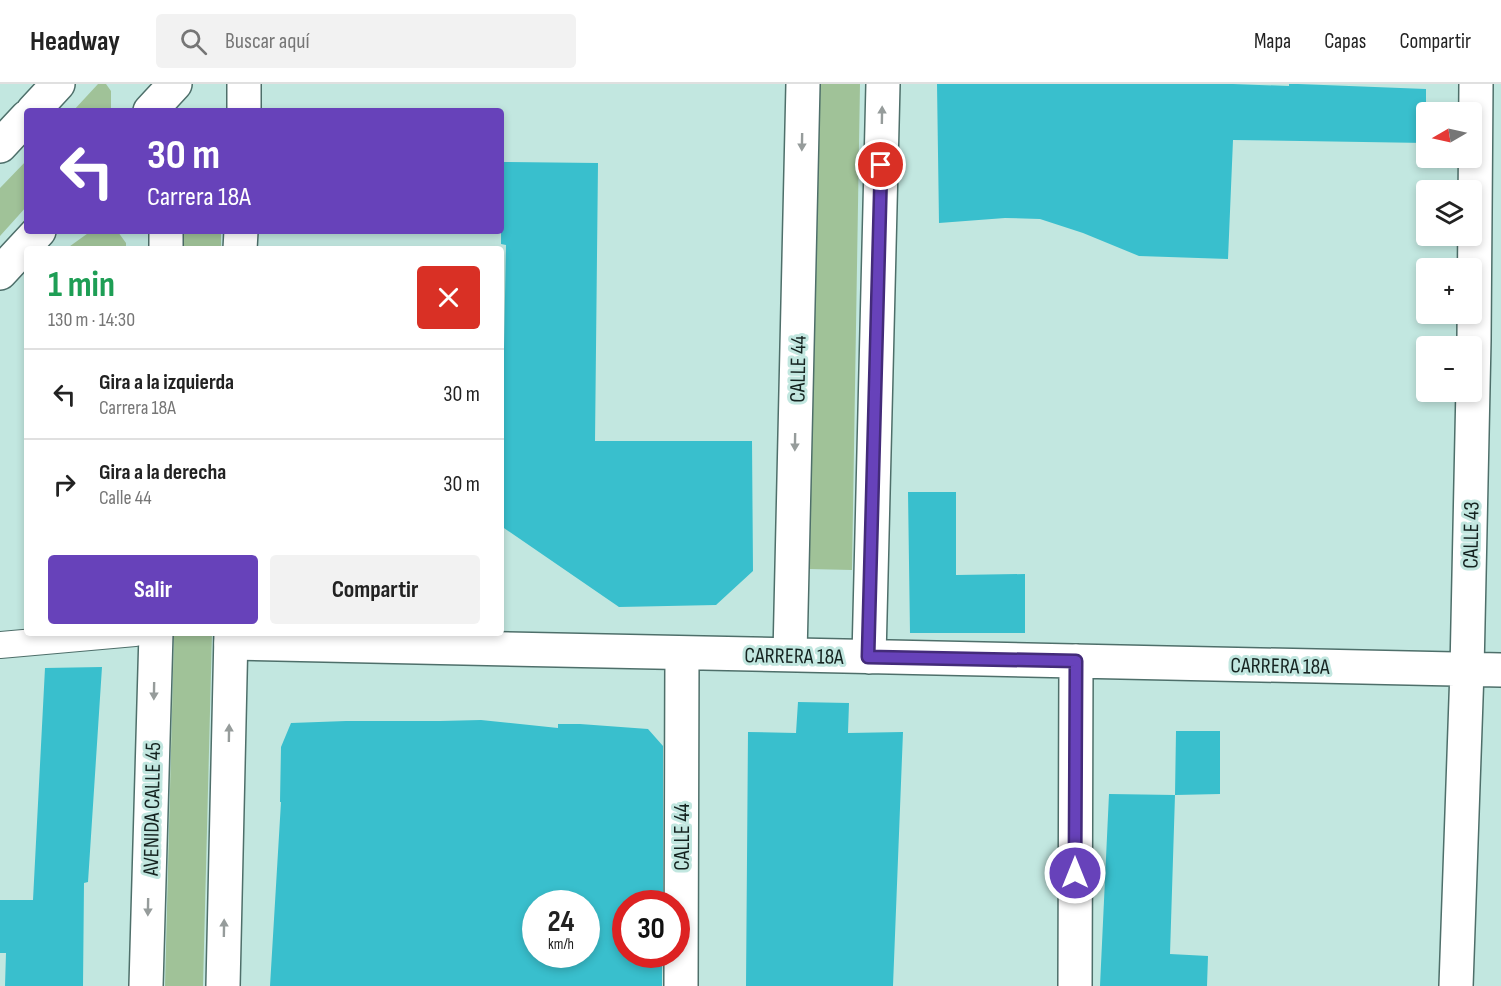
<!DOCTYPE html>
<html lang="es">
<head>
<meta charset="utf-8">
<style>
	body { margin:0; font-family:"Sofia Sans Condensed",sans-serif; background:#f2f2f2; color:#222; height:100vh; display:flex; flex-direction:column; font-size:22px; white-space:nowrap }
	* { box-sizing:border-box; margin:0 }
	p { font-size:20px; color:#767676 }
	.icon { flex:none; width:33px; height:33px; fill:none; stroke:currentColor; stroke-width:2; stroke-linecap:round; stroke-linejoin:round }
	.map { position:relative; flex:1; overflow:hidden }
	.drawer { position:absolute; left:24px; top:162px; width:480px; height:390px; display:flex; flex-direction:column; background:#fff; border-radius:6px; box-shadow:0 3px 9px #0003 }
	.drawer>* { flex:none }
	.guide { position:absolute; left:24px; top:24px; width:480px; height:126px; border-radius:6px; box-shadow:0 3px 9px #0003; background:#6742ba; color:#fff; overflow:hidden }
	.needle { width:39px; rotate:261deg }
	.fabs { position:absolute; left:1416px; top:18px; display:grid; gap:12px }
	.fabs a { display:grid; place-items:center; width:66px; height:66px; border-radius:6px; background:#fff; box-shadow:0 3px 9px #0003; font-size:30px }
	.speed { position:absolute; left:522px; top:806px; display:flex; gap:12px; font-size:30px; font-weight:700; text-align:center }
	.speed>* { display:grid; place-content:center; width:78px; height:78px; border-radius:50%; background:#fff; box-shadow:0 3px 9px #0003; line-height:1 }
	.speed small { font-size:15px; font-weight:400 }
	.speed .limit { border:9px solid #d22; background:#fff; color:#111 }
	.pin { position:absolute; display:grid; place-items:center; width:51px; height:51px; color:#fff; margin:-26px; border:3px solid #fff; border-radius:50%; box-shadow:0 2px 6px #0007 }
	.me { position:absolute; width:66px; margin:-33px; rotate:0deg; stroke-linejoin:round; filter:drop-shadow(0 0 4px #0008) }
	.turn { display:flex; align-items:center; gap:21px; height:126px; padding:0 24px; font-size:27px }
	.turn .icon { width:78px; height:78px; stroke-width:2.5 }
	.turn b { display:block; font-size:42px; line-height:51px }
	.round { display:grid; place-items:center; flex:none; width:63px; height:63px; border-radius:6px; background:#f2f2f2 }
	.overview { display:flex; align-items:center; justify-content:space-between; height:102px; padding:0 24px }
	h1 { font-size:36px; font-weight:700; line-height:45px; color:#1e9e55 }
	.cta { display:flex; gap:12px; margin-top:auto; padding:12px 24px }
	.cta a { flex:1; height:69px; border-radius:6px; background:#6742ba; color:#fff; font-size:24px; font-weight:700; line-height:69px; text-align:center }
	.cta a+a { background:#f2f2f2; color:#222 }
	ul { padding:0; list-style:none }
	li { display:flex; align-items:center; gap:18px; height:90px; padding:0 24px; border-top:2px solid #e0e0e0 }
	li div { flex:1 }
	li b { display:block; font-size:22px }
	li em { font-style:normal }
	header { display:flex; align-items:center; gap:36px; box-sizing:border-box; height:84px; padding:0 30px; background:#fff; border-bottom:2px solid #e0e0e0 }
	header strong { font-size:28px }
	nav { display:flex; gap:33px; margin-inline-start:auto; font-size:21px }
	.search { width:420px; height:54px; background:#f2f2f2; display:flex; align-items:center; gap:15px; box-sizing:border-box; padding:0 21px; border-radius:6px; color:#767676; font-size:22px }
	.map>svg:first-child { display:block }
</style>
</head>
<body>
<header>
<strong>Headway</strong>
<div class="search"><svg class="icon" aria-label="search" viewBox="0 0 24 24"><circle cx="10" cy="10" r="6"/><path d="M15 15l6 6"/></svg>Buscar aquí</div>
<nav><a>Mapa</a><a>Capas</a><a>Compartir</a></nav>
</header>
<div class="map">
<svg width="1501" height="902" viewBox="0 0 1501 902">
	<rect width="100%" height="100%" fill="#c2e7e0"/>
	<path fill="#a0c298" d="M 98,0 L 106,0 L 111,7 L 111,27 L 73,27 Z
		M 818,0 L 860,0 L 852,486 L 809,485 Z
		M 27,76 L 27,122 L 0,152 L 0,104 Z
		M 91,147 L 118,148 L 126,159 L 126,165 L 66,165 Z
		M 183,147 L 221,147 L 221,165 L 183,165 Z
		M 174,549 L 212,549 L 203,902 L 165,902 Z"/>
	<path fill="#39bfcd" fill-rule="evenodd" d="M 937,0 L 1233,0 L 1289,2 L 1289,0 L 1298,0 L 1426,5 L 1426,59 L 1233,56 L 1228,175 L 1139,172 L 1083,149 L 1040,135 L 1005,134 L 939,139 Z
		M 501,78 L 598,79 L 595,357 L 752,357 L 753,487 L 716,521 L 619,523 L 501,442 L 501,264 L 504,264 L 506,161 L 501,160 Z
		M 908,408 L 956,408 L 956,491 L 1025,490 L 1025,549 L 910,549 Z
		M 102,583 L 88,798 L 84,799 L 83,902 L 5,902 L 6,869 L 0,869 L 0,816 L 33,816 L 45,584 Z
		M 798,618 L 849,619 L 848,649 L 903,648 L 893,902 L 746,902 L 748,648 L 796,649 Z
		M 481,636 L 558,644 L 558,640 L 580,640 L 648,645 L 663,662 L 663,819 L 626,819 L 626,870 L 662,870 L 662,902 L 270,902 L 281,718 L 280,718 L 281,663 L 291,639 L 346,637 L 440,637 ZM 536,819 L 586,819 L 586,870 L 536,870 Z
		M 1176,647 L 1220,647 L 1220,710 L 1175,711 Z
		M 1109,710 L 1175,711 L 1170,870 L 1208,872 L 1207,902 L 1100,902 Z"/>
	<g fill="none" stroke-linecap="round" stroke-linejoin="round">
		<defs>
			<path id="lane" d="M 0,561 L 135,549"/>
			<path id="street" d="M 231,559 L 1501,586
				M 790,571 L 803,0
				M 869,573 L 883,0
				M 681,902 L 682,569
				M 1075,902 L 1076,577
				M 1456,902 L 1467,586 L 1474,256 L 1476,0"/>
			<path id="secondary" d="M 33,27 L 58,0
				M 150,27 L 175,0
				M 244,27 L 244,0
				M 0,62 L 27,33
				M 166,165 L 166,147
				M 240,165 L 241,147
				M 0,189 L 39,147
				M 146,902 L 156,549
				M 223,902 L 231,549"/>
		</defs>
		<use href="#lane" stroke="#4e6f6a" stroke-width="28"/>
		<use href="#street" stroke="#4e6f6a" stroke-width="36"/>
		<use href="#secondary" stroke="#4e6f6a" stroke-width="36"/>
		<use href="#lane" stroke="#fff" stroke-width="26"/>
		<use href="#street" stroke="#fff" stroke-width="33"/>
		<use href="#secondary" stroke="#fff" stroke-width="33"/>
	</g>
	<defs><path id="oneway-solid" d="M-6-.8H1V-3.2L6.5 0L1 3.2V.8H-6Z" transform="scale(1.5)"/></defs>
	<g fill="#969c9b">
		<use href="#oneway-solid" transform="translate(882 31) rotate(-89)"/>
		<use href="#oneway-solid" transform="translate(802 58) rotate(91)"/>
		<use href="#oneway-solid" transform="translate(795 358) rotate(91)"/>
		<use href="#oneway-solid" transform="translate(154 607) rotate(91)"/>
		<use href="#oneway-solid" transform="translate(229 649) rotate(-89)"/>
		<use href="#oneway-solid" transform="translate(148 823) rotate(91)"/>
		<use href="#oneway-solid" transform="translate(224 844) rotate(-89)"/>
	</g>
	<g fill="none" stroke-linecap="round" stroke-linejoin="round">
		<defs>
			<path id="route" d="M 881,81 L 868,573 L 1076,577 L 1075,789"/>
		</defs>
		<use href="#route" stroke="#432b79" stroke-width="15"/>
		<use href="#route" stroke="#6742ba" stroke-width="10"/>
	</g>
	<g text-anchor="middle" stroke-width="6" stroke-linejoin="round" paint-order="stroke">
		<g font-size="22" fill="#152320" stroke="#c2e7e0">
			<text transform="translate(797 285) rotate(-89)" y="8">CALLE 44</text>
			<text transform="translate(1470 451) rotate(-89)" y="8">CALLE 43</text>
			<text transform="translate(794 571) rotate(1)" y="8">CARRERA 18A</text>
			<text transform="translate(1280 581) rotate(1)" y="8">CARRERA 18A</text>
			<text transform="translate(151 725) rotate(-89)" y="8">AVENIDA CALLE 45</text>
			<text transform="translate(681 753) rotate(-90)" y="8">CALLE 44</text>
		</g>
	</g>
</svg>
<div class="fabs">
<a><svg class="needle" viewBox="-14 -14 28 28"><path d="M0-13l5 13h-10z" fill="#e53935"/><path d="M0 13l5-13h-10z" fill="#767676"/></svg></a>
<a><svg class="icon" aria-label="layers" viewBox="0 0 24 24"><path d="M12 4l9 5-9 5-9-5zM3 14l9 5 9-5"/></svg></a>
<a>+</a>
<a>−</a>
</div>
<div class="speed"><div>24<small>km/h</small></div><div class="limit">30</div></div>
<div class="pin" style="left:881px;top:81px;background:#d93025"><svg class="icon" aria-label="arrive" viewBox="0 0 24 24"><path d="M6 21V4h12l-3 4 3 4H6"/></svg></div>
<svg class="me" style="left:1075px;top:789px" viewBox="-20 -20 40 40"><circle r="17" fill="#6742ba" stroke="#fff" stroke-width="3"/><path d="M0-11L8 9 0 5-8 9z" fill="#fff"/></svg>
<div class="guide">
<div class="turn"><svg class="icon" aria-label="left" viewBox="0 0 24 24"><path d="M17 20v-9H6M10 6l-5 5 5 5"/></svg><div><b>30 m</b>Carrera 18A</div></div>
</div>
<section class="drawer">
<div class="overview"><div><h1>1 min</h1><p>130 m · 14:30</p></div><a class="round" style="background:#d93025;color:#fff"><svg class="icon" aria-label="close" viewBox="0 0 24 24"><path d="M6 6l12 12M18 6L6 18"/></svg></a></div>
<ul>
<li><svg class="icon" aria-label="left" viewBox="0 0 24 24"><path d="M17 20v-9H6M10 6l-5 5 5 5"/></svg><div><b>Gira a la izquierda</b><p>Carrera 18A</p></div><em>30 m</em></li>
<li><svg class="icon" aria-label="right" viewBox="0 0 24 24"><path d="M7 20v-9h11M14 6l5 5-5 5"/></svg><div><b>Gira a la derecha</b><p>Calle 44</p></div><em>30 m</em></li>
</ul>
<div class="cta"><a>Salir</a><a>Compartir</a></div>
</section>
</div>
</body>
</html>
